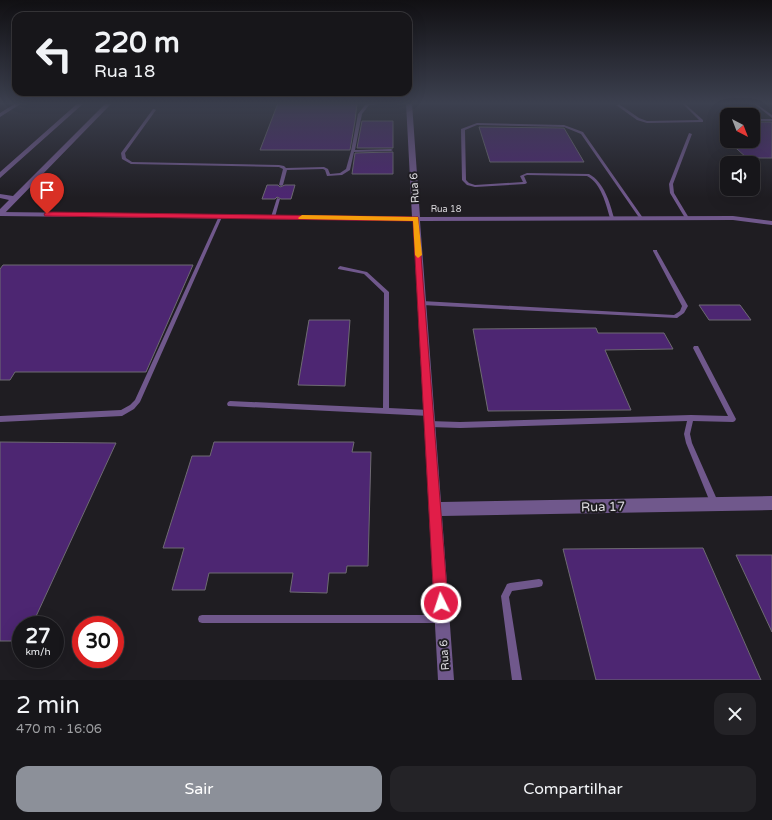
<!DOCTYPE html>
<html lang="pt">
<head>
<meta charset="utf-8">
<style>
	body { margin:0; font-family:"Varela Round",sans-serif; background:#242327; color:#f1f3f6; height:100vh; display:flex; flex-direction:column; font-size:15px; white-space:nowrap }
	* { box-sizing:border-box; margin:0 }
	p { font-size:13px; color:#9e9fa2 }
	.icon { flex:none; width:22px; height:22px; fill:none; stroke:currentColor; stroke-width:2; stroke-linecap:round; stroke-linejoin:round }
	.map { position:relative; height:680px; overflow:hidden }
	.sheet { display:flex; flex-direction:column; background:#17161a; flex:1 }
	.sheet>* { flex:none }
	.hud { position:absolute; left:12px; top:12px; width:400px; height:84px; border-radius:12px; box-shadow:0 4px 16px #0002,0 0 0 1px #363539; background:#17161a; color:#f1f3f6; overflow:hidden }
	.needle { width:26px; rotate:138deg }
	.controls { position:absolute; left:720px; top:108px; display:grid; gap:8px }
	.controls a { display:grid; place-items:center; width:40px; height:40px; border-radius:8px; background:#17161a; box-shadow:0 4px 16px #0002,0 0 0 1px #363539; font-size:20px }
	.speed { position:absolute; left:12px; top:616px; display:flex; gap:8px; font-size:20px; font-weight:700; text-align:center }
	.speed>* { display:grid; place-content:center; width:52px; height:52px; border-radius:50%; background:#17161a; box-shadow:0 4px 16px #0002,0 0 0 1px #363539; line-height:1 }
	.speed small { font-size:10px; font-weight:400 }
	.speed .limit { border:6px solid #d22; background:#fff; color:#111 }
	.pin { position:absolute; display:grid; place-items:center; width:34px; height:34px; color:#fff; margin:-41px -17px; border-radius:50% 50% 50% 0; rotate:-45deg; box-shadow:0 0 4px #0007 }
	.pin .icon { rotate:45deg }
	.me { position:absolute; width:44px; margin:-22px; rotate:356deg; stroke-linejoin:round; filter:drop-shadow(0 0 3px #0008) }
	.turn { display:flex; align-items:center; gap:14px; height:84px; padding:0 16px; font-size:18px }
	.turn .icon { width:52px; height:52px; stroke-width:2.5 }
	.turn b { display:block; font-size:28px; line-height:34px }
	.round { display:grid; place-items:center; flex:none; width:42px; height:42px; border-radius:12px; background:#242327 }
	.head { display:flex; align-items:center; justify-content:space-between; height:68px; padding:0 16px }
	h1 { font-size:24px; font-weight:600; line-height:30px }
	.primary-button { display:flex; gap:8px; margin-top:auto; padding:8px 16px }
	.primary-button a { flex:1; height:46px; border-radius:12px; background:#8c9099; color:#fff; font-size:16px; font-weight:600; line-height:46px; text-align:center }
	.primary-button a+a { background:#242327; color:#f1f3f6 }
	.map>svg:first-child { display:block }
</style>
</head>
<body>
<div class="map">
<svg width="772" height="680" viewBox="0 0 772 680">
	<rect width="100%" height="100%" fill="#1f1d22"/>
	<path fill="#4d2672" stroke="#6e6b72" d="M 278,103 L 357,103 L 355,121 L 350,150 L 260,150 Z
		M 362,121 L 393,121 L 393,148 L 357,148 Z
		M 753,122 L 772,122 L 772,158 L 747,158 L 728,141 L 753,141 Z
		M 479,127 L 564,128 L 584,162 L 490,162 Z
		M 391,152 L 393,152 L 393,174 L 352,174 L 355,153 Z
		M 267,185 L 278,185 L 280,187 L 285,185 L 295,185 L 291,199 L 281,199 L 277,197 L 275,199 L 262,199 Z
		M 3,265 L 193,265 L 146,372 L 15,372 L 10,380 L 0,380 L 0,269 Z
		M 699,305 L 740,305 L 751,320 L 709,320 Z
		M 309,320 L 350,320 L 345,386 L 298,385 Z
		M 596,328 L 598,333 L 664,333 L 673,349 L 605,350 L 631,410 L 488,411 L 473,329 Z
		M 0,442 L 116,443 L 32,625 L 21,625 L 21,641 L 0,641 Z
		M 214,442 L 354,442 L 352,452 L 371,452 L 368,566 L 347,566 L 346,573 L 329,573 L 327,593 L 290,592 L 293,573 L 209,573 L 205,590 L 172,590 L 184,548 L 163,548 L 192,456 L 210,456 Z
		M 703,548 L 761,680 L 596,680 L 563,549 Z
		M 736,555 L 772,555 L 772,632 Z"/>
	<g fill="none" stroke-linecap="round" stroke-linejoin="round">
		<path fill="#70588c" fill-rule="evenodd" d="M 362,103 L 382,103 L 381,104 L 369,105 L 362,114 L 355,150 L 391,149 L 393,150 L 391,151 L 354,152 L 350,170 L 342,175 L 327,176 L 325,170 L 323,169 L 287,170 L 283,185 L 281,186 L 279,185 L 283,169 L 279,167 L 131,164 L 122,159 L 121,153 L 153,109 L 154,109 L 156,110 L 125,153 L 126,158 L 132,162 L 279,165 L 284,166 L 286,168 L 324,167 L 328,169 L 330,174 L 340,173 L 346,169 L 351,151 L 358,114 L 366,104 L 362,104 Z
			M 682,103 L 684,103 L 703,120 L 703,122 L 647,123 L 637,120 L 616,105 L 619,104 L 639,118 L 647,121 L 699,120 Z
			M 753,103 L 755,103 L 772,115 L 772,118 Z
			M 719,119 L 727,119 L 727,121 L 719,121 Z
			M 753,119 L 772,119 L 772,121 L 753,121 Z
			M 477,123 L 564,125 L 583,132 L 643,218 L 642,219 L 640,219 L 581,134 L 564,127 L 477,125 L 465,130 L 466,180 L 469,183 L 475,185 L 523,182 L 520,176 L 527,173 L 589,174 C 604,182 610,203 614,218 L 613,219 L 611,219 L 610,218 C 606,204 601,183 587,176 L 527,175 L 524,176 L 527,183 L 525,184 L 475,187 L 467,185 L 462,180 L 461,129 Z
			M 689,133 L 692,134 L 673,184 L 674,193 L 689,218 L 687,219 L 685,218 L 670,193 L 669,184 Z
			M 277,198 L 280,199 L 275,217 L 273,218 L 271,217 Z
			M 219,216 L 221,216 L 222,217 L 140,402 L 134,409 L 122,416 L 0,422 L 0,416 L 121,410 L 130,405 L 135,400 Z
			M 653,250 L 657,250 L 657,251 L 688,306 L 684,313 L 677,318 L 422,305 L 419,303 L 422,301 L 674,315 L 680,311 L 682,306 L 653,251 Z
			M 340,266 L 367,272 L 389,292 L 389,408 L 429,410 L 431,411 L 432,413 L 431,415 L 429,416 L 228,406 L 227,404 L 228,402 L 230,401 L 383,408 L 384,293 L 364,274 L 338,269 L 338,268 Z
			M 694,346 L 698,346 L 736,419 L 735,421 L 733,422 L 693,421 L 690,434 L 692,443 L 719,504 L 718,507 L 715,508 L 712,507 L 686,443 L 684,434 L 687,421 L 460,428 L 429,427 L 427,426 L 426,424 L 427,422 L 429,421 L 460,422 L 691,415 L 728,416 L 693,348 Z
			M 539,579 L 542,580 L 543,583 L 542,586 L 539,587 L 512,591 L 509,597 L 522,680 L 512,680 L 501,596 L 507,584 L 510,583 Z
			M 202,615 L 442,615 L 445,616 L 446,619 L 445,622 L 442,623 L 202,623 L 199,622 L 198,619 L 199,616 Z"/>
		<path fill="#70588c" fill-rule="evenodd" d="M 16,103 L 22,103 L 0,117 L 0,113 Z
			M 406,103 L 412,103 L 420,217 L 733,216 L 772,221 L 772,225 L 733,220 L 420,221 L 441,502 L 772,496 L 772,510 L 442,516 L 454,680 L 438,680 L 413,221 L 0,216 L 0,212 L 412,217 Z"/>
		<path fill="#70588c" fill-rule="evenodd" d="M 78,103 L 84,103 L 0,178 L 0,172 Z
			M 106,103 L 112,103 L 3,215 L 0,215 L 0,209 L 9,200 L 0,198 L 0,194 L 13,196 Z"/>
	</g>
	<linearGradient id="sky" x2="0" y2="1"><stop stop-color="#111013"/><stop offset="0.52" stop-color="#3c404f"/><stop offset="1" stop-color="#3c404f" stop-opacity="0"/></linearGradient>
	<rect width="772" height="198" fill="url(#sky)"/>
	<path fill="#e11d48" stroke="#92132f" d="M 47,212 L 418,217 L 448,603 L 446,608 L 441,610 L 436,608 L 434,603 L 413,221 L 45,216 L 44,214 Z"/>
	<path fill="#f59e0b" d="M 302,215 L 418,217 L 422,255 L 418,258 L 415,255 L 413,221 L 299,219 L 298,218 Z"/>
	<g text-anchor="middle" stroke-width="4" stroke-linejoin="round" paint-order="stroke">
		<g font-size="9" fill="#dcdade" stroke="#1f1d22">
			<text x="446" y="212">Rua 18</text>
		</g>
		<g font-size="11" fill="#dcdade" stroke="#1f1d22">
			<text transform="translate(414 188) rotate(-93)" y="4">Rua 6</text>
			<text transform="translate(444 655) rotate(-94)" y="4">Rua 6</text>
		</g>
		<g font-size="13" fill="#dcdade" stroke="#1f1d22">
			<text transform="translate(603 506) rotate(-1)" y="5">Rua 17</text>
		</g>
	</g>
</svg>
<div class="controls">
<a><svg class="needle" viewBox="-14 -14 28 28"><path d="M0-13l5 13h-10z" fill="#e53935"/><path d="M0 13l5-13h-10z" fill="#9e9fa2"/></svg></a>
<a><svg class="icon" aria-label="sound" viewBox="0 0 24 24"><path d="M4 9h4l5-4v14l-5-4H4zM17 9q2 3 0 6"/></svg></a>
</div>
<div class="speed"><div>27<small>km/h</small></div><div class="limit">30</div></div>
<div class="pin" style="left:47px;top:214px;background:#d93025"><svg class="icon" aria-label="arrive" viewBox="0 0 24 24"><path d="M6 21V4h12l-3 4 3 4H6"/></svg></div>
<svg class="me" style="left:441px;top:603px" viewBox="-20 -20 40 40"><circle r="17" fill="#e11d48" stroke="#fff" stroke-width="3"/><path d="M0-11L8 9 0 5-8 9z" fill="#fff"/></svg>
<div class="hud">
<div class="turn"><svg class="icon" aria-label="left" viewBox="0 0 24 24"><path d="M17 20v-9H6M10 6l-5 5 5 5"/></svg><div><b>220 m</b>Rua 18</div></div>
</div>
</div>
<section class="sheet">
<div class="head"><div><h1>2 min</h1><p>470 m · 16:06</p></div><a class="round"><svg class="icon" aria-label="close" viewBox="0 0 24 24"><path d="M6 6l12 12M18 6L6 18"/></svg></a></div>
<div class="primary-button"><a>Sair</a><a>Compartilhar</a></div>
</section>
</body>
</html>
